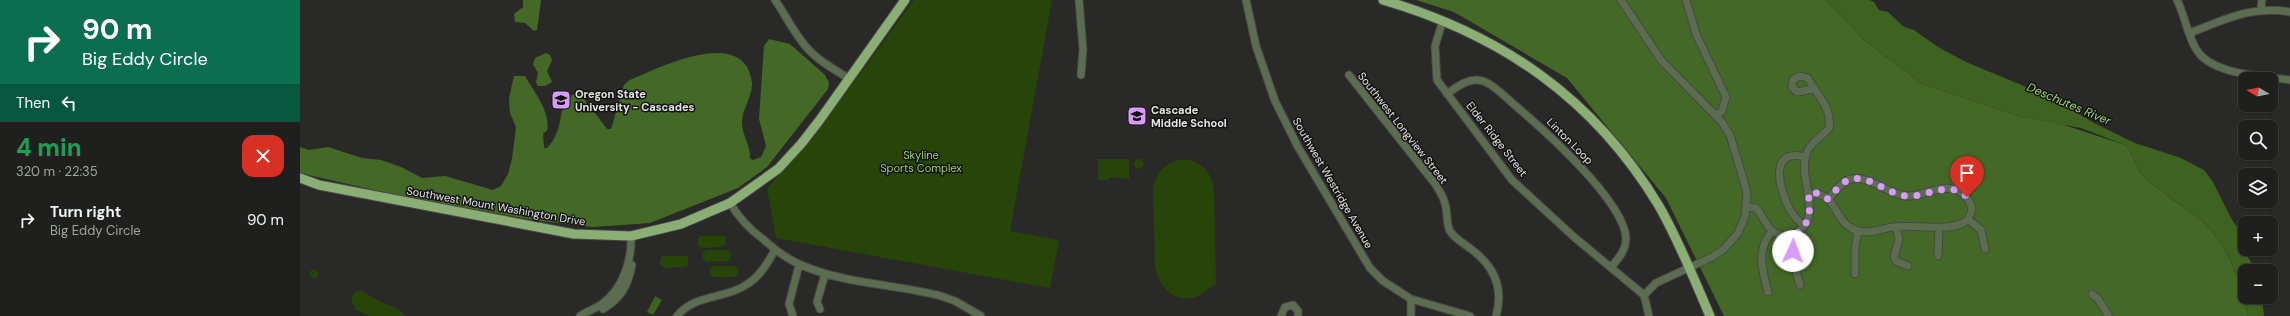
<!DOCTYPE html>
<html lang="en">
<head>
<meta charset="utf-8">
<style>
	body { margin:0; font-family:"DM Sans",sans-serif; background:#2c2d2b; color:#f1f3f6; height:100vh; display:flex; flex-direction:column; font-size:15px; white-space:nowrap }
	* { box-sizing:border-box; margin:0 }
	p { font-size:13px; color:#a1a3a4 }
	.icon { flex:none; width:22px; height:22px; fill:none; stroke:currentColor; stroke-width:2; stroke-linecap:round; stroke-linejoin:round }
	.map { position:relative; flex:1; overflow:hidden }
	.sheet { display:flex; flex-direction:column; background:#1f201e; width:300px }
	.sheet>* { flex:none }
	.banner { background:#0b6e4f; color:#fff; overflow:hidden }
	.needle { width:26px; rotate:280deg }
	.tools { position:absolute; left:1938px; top:72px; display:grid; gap:8px }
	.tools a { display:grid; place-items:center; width:40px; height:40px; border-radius:8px; background:#1f201e; box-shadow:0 1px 3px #0004,0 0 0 1px #3c3e3c; font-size:20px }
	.pin { position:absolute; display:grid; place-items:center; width:34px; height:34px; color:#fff; margin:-41px -17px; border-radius:50% 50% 50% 0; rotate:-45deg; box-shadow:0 0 4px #0007 }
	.pin .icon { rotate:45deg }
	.me { position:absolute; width:44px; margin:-22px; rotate:2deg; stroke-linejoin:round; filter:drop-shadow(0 0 3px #0008) }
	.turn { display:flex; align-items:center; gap:14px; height:84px; padding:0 16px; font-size:18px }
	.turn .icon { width:52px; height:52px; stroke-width:2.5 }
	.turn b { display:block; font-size:28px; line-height:34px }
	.then { display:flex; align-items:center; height:38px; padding:0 16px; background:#0003; gap:8px; font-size:15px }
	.round { display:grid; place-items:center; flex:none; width:42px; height:42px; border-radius:12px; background:#2c2d2b }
	.headline { display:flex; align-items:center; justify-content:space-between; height:68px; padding:0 16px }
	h1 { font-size:24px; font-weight:800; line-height:30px; color:#1e9e55 }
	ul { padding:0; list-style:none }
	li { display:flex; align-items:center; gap:12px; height:60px; padding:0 16px }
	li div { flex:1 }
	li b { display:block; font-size:15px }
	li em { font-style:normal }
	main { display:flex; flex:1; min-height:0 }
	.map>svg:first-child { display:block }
</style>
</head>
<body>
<main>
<section class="sheet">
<div class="banner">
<div class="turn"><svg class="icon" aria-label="right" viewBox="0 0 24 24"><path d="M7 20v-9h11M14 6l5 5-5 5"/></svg><div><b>90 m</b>Big Eddy Circle</div></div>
<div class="then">Then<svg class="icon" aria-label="left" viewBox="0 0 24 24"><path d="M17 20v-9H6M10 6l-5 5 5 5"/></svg></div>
</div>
<div class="headline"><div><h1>4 min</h1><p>320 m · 22:35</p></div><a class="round" style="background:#d93025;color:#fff"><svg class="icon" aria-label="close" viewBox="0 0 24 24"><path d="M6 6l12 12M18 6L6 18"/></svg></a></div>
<ul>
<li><svg class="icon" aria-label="right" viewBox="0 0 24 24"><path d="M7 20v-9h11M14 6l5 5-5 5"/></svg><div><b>Turn right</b><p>Big Eddy Circle</p></div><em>90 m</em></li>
</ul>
</section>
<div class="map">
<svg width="1990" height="316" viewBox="0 0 1990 316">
	<rect width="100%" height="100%" fill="#292a28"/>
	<path fill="#274509" d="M 614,0 L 752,0 L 710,231 L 759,240 L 750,288 L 476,238 L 467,188 L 511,141 Z
		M834 164a5 5 0 1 1 10 0a5 5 0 1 1-10 0Z
		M 798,159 L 829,159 L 829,179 L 810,177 L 809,180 L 798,180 Z
		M 884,159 C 902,162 911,171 914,190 L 916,284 C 910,287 904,293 898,296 C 875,305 859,287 855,267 L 853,189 C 857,171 865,162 884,159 Z
		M 401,236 L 423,236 L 426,238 L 426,244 L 423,247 L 401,248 L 398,245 L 398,239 Z
		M 406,250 L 428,250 L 431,252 L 431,259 L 428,261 L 407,262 L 403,259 L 403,253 Z
		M 363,256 L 386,256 L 388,258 L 388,265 L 385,267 L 364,268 L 360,265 L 360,259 Z
		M 413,266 L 435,266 L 438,268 L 438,274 L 435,277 L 413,277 L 410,275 L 410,268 Z
		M9.5 274a4.5 4.5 0 1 1 9 0a4.5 4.5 0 1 1-9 0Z
		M 60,290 L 83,303 L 94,307 L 107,316 L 71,316 L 56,310 L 51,299 L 54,293 Z"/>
	<path fill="#446926" d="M 223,0 L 241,0 L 237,30 L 234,31 L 225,23 L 215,22 L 214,14 L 223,7 Z
		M 1116,0 L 1526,0 L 1565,41 L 1622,84 L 1721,117 L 1761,124 L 1825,145 C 1834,153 1834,167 1843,176 C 1861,194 1885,206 1904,223 C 1928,246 1942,284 1948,316 L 1424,316 L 1366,198 L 1267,78 L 1154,12 Z
		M 469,39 L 490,44 L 525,75 L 529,83 L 528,89 L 467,167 L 438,188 L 350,223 L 293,227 L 239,221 L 100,196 L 0,173 L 0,147 L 9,150 L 28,147 L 62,158 L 81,160 L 101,167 L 122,178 L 145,176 L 193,190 L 201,186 L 208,174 L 212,159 L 216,127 L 210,113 L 209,98 L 214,76 L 225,76 C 234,92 251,112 247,131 L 243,133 L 244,148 L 247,148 C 260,135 260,118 264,101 L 272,95 L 282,93 L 287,104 L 287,110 L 295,113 L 307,129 L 311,129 L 324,85 L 328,81 C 358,68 445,24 452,83 C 453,95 441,112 442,123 C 442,135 451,146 450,158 L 453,160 L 461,157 L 466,146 L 459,119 L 464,46 Z
		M 246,53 L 250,55 L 252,60 L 247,71 L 252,82 L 245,86 L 238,86 L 236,82 L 238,73 L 233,64 L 235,58 Z"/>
	<path fill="#3e621f" d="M 1526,0 L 1570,0 L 1574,2 L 1579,10 L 1588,12 L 1604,27 L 1614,30 L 1638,47 L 1666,62 L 1750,97 L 1794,123 L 1835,143 L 1881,158 L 1904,170 L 1913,182 L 1931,218 L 1945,239 L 1943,249 L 1952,264 L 1951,271 L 1945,271 L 1945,297 L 1962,297 L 1964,316 L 1948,316 C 1942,284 1928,246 1904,223 C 1885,206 1861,194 1843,176 C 1834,167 1834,153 1825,145 L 1781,128 L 1721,117 L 1622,84 L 1565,41 Z
		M 355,296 L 362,300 L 353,315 L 347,312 Z"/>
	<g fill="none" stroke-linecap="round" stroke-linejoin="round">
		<defs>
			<path id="minor" d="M 475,0 C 484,13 491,27 500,39 C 512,57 530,67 548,78
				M 779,0 L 783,50 L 781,75
				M 946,0 L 956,46 L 975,101 L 998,147 L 1070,268 L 1083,281 L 1111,299 L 1170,316
				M 1321,0 L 1361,60 L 1421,121 L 1430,135 L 1447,192 L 1445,217 L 1438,233 L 1424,249 L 1412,257 L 1356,283 L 1344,295 L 1349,316
				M 1386,0 L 1396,34 L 1426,97 L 1422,111 L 1417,115
				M 1877,0 C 1885,16 1887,34 1896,49 C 1911,75 1963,76 1990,80
				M 1961,9 L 1962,0
				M 1143,20 L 1135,46 L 1137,80 L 1212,180 L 1274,237 L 1344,295
				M 1890,33 C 1924,20 1952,5 1990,12
				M 1049,75 L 1136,185 C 1139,191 1144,197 1145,204 C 1148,212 1146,225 1150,231 C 1156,240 1164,243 1171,249 C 1194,266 1204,288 1196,316
				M 1147,94 C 1158,86 1169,77 1183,81 C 1195,85 1207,99 1217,107 C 1244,130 1324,201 1326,238 C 1326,250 1319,258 1311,267
				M 1508,194 C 1537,190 1533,220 1553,229 C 1566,235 1579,230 1592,227 C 1613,224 1645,232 1663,223 C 1669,220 1671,214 1672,208 C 1669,198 1664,192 1654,189 C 1638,185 1622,197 1606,196 C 1588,194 1569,175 1551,179 C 1542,181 1534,193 1528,199
				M 430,203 C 439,218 449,229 463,239 C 474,249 487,259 501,265 C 545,284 595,284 641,296 L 655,301 L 681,316
				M 1447,207 L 1456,208 C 1463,215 1466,227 1474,232 C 1480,236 1489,237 1495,234 C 1525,217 1498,181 1506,155 C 1509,143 1522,137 1529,128 C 1533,109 1516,94 1508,78 L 1499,76 L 1493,80 L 1492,87 L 1497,92 L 1514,89
				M 1668,219 L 1681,230 L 1685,249
				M 1504,226 C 1499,221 1493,216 1490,210 C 1480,191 1467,147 1505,157
				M 1596,227 L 1599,239 L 1594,257 L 1596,261 L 1608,266
				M 1489,236 L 1494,265 L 1500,285
				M 1638,256 L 1639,227
				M 1555,274 L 1555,248 L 1558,231
				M 1468,292 C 1462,270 1456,250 1472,231
				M 1792,294 L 1798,299 L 1809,316
				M 303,309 C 321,298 328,286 332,265
				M 520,309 L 517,302 L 525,274
				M 280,316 C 287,311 295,309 302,304 C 323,289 332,260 331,236
				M 377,316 C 396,293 426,300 449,283 C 461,275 468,262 475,250
				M 493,316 L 489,304 L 499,265
				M 981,316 L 985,307 L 993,305 L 998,311 L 998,316
				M 1111,316 L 1111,299"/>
			<path id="major" d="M 1083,0 C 1202,35 1294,98 1359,206 C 1379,241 1394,279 1410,316
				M 0,178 L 19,185 L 274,234 L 331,236 L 381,224 L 430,203 L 478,169 L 501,144 L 519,121 L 605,0"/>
		</defs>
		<use href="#minor" stroke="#474846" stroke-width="9"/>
		<use href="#major" stroke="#474846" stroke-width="11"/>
		<use href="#minor" stroke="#5b6c50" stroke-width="7"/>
		<use href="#major" stroke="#8bae74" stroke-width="9"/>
	</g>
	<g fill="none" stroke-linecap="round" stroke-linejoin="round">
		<path stroke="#d89bf8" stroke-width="7" stroke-dasharray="0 12.6" d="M 1493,251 L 1489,236 C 1509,231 1512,211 1508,194 L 1517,193 L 1528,199 C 1534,193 1542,181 1551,179 C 1569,175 1588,194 1606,196 C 1627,198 1649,179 1667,197"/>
	</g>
	<defs>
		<symbol id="university-square" viewBox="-11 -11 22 22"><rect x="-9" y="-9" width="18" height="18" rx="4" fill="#d89bf8" stroke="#121312"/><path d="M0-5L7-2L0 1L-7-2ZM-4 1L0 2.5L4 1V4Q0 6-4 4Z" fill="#111"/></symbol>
		<symbol id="school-square" viewBox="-11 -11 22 22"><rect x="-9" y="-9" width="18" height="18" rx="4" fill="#d89bf8" stroke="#121312"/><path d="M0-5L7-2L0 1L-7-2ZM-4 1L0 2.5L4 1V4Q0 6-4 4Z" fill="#111"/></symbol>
	</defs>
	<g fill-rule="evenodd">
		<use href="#university-square" x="250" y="89" width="22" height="22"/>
		<use href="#school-square" x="826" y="105" width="22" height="22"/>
	</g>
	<g text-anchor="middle" stroke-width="3" stroke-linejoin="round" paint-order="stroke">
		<g font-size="11" font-weight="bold" fill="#e4e5e4" stroke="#121312" text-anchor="start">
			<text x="275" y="98">Oregon State<tspan x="275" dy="13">University - Cascades</tspan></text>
			<text x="851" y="114">Cascade<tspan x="851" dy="13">Middle School</tspan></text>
		</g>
		<g font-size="11" fill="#e4e5e4" stroke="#121312">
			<text transform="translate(1103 128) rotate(52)" y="4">Southwest Longview Street</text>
			<text transform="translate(1197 139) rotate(52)" y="4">Elder Ridge Street</text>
			<text transform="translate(1270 141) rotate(45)" y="4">Linton Loop</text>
			<text transform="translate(1033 183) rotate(60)" y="4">Southwest Westridge Avenue</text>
			<text transform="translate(196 206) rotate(10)" y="4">Southwest Mount Washington Drive</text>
		</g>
		<g font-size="11" fill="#9bd174" stroke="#121312">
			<text x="621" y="159">Skyline<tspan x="621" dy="13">Sports Complex</tspan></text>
		</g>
		<g font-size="12" font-style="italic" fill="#a0d679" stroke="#121312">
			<text transform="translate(1769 104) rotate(23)" y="4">Deschutes River</text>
		</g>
	</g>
</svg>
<div class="tools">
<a><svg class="needle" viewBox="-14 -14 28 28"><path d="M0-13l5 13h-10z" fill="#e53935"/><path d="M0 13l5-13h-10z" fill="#a1a3a4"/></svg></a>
<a><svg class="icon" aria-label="search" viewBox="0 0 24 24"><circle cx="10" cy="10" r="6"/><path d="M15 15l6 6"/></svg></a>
<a><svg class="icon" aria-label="layers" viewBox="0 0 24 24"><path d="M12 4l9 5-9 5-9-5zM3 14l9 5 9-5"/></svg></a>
<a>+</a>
<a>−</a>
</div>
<div class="pin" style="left:1667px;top:197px;background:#d93025"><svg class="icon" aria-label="arrive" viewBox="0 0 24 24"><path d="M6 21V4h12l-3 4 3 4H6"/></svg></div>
<svg class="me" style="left:1493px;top:251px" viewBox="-20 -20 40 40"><circle r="19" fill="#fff"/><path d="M0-13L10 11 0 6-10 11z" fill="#d89bf8"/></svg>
</div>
</main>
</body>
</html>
